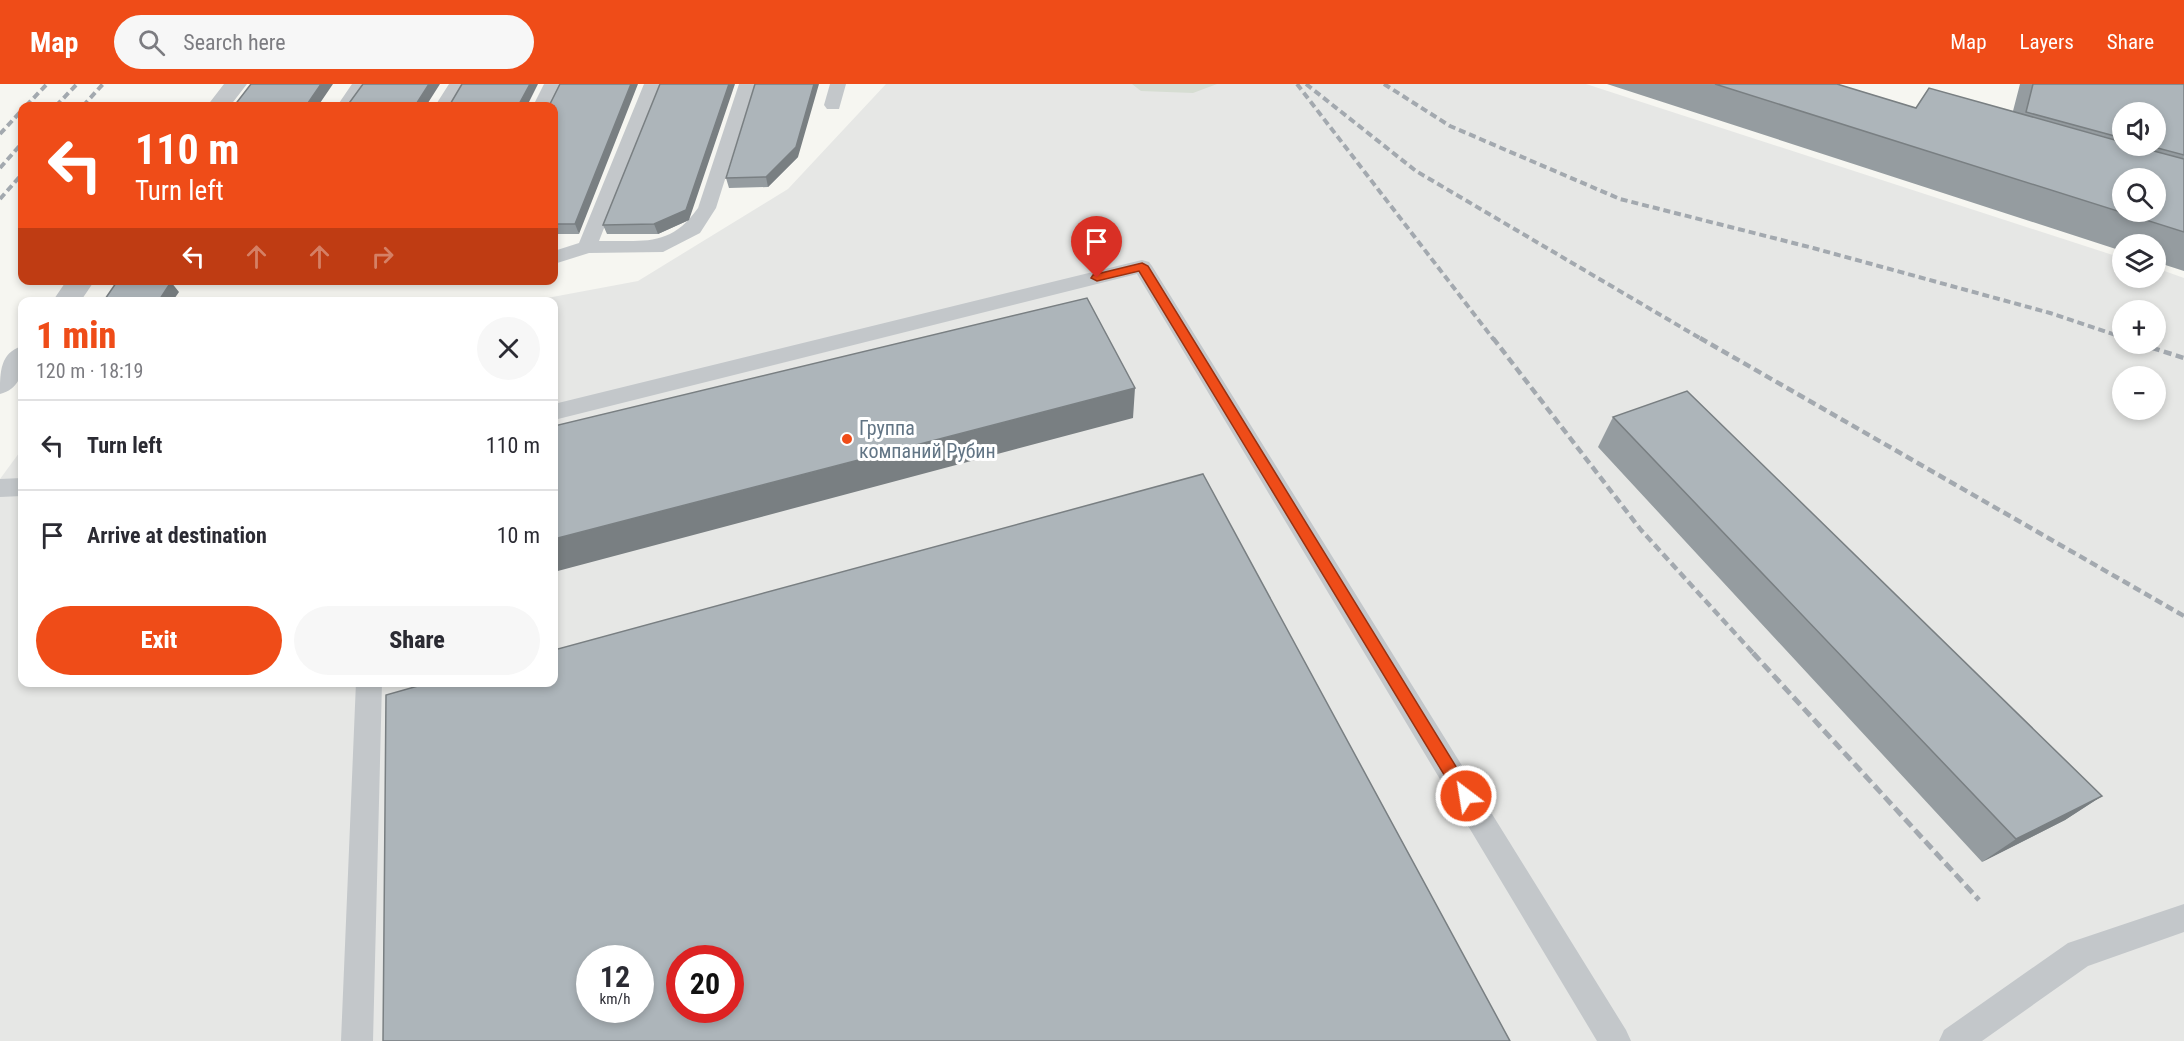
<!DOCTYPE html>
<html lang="en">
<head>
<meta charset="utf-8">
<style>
	body { margin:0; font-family:"Roboto Condensed",sans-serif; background:#f7f7f7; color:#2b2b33; height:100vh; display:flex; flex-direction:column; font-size:22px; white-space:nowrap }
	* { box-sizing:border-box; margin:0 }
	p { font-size:20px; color:#7c7c81 }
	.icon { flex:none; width:33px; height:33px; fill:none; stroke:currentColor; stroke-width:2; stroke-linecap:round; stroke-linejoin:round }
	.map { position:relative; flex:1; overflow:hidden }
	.details { position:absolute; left:18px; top:213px; width:540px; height:390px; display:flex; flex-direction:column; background:#fff; border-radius:12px; box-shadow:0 3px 9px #0003 }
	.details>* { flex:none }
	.top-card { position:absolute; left:18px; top:18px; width:540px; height:183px; border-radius:12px; box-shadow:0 3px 9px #0003; background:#ef4c18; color:#fff; overflow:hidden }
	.buttons { position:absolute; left:2112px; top:18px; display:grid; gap:12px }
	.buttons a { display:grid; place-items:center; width:54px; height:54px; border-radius:50%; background:#fff; box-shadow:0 3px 9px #0003; font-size:30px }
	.speed { position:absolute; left:576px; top:861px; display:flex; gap:12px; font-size:30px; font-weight:700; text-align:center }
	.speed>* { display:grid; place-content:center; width:78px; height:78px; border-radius:50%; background:#fff; box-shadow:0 3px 9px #0003; line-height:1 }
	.speed small { font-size:15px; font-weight:400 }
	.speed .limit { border:9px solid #d22; background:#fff; color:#111 }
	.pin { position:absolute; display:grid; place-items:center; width:51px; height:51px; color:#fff; margin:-62px -26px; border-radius:50% 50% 50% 0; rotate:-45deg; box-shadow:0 0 6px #0007 }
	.pin .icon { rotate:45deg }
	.me { position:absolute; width:66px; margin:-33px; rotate:329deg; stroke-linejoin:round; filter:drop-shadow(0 0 4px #0008) }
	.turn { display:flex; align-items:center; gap:21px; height:126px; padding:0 18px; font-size:27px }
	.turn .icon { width:78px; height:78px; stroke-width:2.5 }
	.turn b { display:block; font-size:42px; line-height:51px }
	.lanes { display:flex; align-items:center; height:57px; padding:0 18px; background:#0003; justify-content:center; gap:30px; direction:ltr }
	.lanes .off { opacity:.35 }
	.round { display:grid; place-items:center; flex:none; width:63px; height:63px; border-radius:32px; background:#f7f7f7 }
	.head { display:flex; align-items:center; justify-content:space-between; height:102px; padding:0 18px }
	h1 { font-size:36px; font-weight:800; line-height:45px; color:#ef4c18 }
	.action { display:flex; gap:12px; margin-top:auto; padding:12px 18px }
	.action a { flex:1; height:69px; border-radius:36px; background:#ef4c18; color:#fff; font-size:24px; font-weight:800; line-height:69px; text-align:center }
	.action a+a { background:#f7f7f7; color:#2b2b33 }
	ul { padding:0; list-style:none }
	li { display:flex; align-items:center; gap:18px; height:90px; padding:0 18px; border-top:2px solid #e1e1e2 }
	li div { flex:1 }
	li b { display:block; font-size:22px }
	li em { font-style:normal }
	header { display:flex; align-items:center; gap:36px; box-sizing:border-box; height:84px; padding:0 30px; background:#ef4c18; color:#fff }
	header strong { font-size:28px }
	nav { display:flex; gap:33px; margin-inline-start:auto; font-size:21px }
	.search { width:420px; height:54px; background:#f7f7f7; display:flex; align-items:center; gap:15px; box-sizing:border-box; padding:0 21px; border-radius:33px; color:#7c7c81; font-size:22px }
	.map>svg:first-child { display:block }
</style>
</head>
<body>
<header>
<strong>Map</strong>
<div class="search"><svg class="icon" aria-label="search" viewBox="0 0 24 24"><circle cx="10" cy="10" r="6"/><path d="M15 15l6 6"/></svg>Search here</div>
<nav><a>Map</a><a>Layers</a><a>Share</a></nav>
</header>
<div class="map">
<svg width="2184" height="957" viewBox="0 0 2184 957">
	<rect width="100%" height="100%" fill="#f6f6f1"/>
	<path fill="#e6e7e5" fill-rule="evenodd" d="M 886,0 L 1586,0 L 2122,174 L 2122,194 L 2156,194 L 2156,184 L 2184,194 L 2184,957 L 0,957 L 0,395 L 22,365 L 22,598 L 554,598 L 554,218 L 531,217 L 638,197 L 788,105 ZM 2122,226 L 2156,226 L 2156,260 L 2122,260 ZM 2122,292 L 2156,292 L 2156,326 L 2122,326 ZM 590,874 L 640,874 L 640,926 L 590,926 ZM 680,874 L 730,874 L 730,926 L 680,926 Z"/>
	<path fill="#d6ddd2" d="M 1132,0 L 1217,0 L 1193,9 L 1141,7 Z"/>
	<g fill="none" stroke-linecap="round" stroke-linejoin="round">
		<path fill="#c3c7ca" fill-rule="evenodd" d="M 352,0 L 368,0 L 353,22 L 337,22 Z
			M 449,0 L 465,0 L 451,22 L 435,22 Z
			M 544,0 L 560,0 L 549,22 L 533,22 Z
			M 644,0 L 660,0 L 599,157 C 643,156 670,164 698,124 L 739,0 L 755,0 L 716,124 L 700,149 L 663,168 L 589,169 L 554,180 L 554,167 L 579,159 Z
			M 830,0 L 846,0 L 839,25 L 827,25 L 824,21 Z
			M 1142,176 L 1149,178 L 1152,182 L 1626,946 L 1631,957 L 1597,957 L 1137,190 L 554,336 L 554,320 Z
			M 22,394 L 22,412 L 0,413 L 0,395 Z
			M 356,598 L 382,598 L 373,957 L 341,957 Z
			M 2184,820 L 2184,848 L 2088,882 L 1982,957 L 1939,957 L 1944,946 L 2068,859 Z"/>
		<path fill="#c3c7ca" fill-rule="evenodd" d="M 224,0 L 247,0 L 230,22 L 207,22 Z
			M 67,196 L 95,196 L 80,218 L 52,218 Z
			M 22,262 C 24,283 23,304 0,310 C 0,288 0,269 22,262 Z"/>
		<path stroke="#a3a9af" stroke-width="4" stroke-dasharray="7 4" stroke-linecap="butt" d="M 1297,0 L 1494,256
			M 1306,0 L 1416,87 L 1703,256
			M 1384,0 L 1450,42 L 1620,115 L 1813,164 L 2050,229 L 2122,253
			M 26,22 L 47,0
			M 56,22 L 77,0
			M 83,22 L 103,0
			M 0,50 L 22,26
			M 0,84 L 22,59
			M 0,115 L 22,90"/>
		<path stroke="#a3a9af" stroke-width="4.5" stroke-dasharray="8 4.5" stroke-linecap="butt" d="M 1493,254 L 1641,446 L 1754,570
			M 1700,254 L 2184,532
			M 2140,260 L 2184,274"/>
		<path stroke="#a3a9af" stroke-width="5" stroke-dasharray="10 5" stroke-linecap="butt" d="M 1753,569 L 1979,816"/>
	</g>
	<path fill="#959ca0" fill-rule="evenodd" d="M 1607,0 L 1837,0 L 1916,24 L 2013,27 L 2020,0 L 2184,0 L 2184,187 L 2156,178 L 2156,160 L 2122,160 L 2122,167 ZM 2122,28 L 2156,62 L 2122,62 Z
		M 554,22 L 579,150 L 554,150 Z
		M 798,73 L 768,103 L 729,104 L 726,94 Z
		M 689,136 L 658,150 L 607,150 L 603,141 Z
		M 1613,333 L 2102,712 L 2065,736 L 1982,778 L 1598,363 Z"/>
	<path fill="#797f82" d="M 321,0 L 333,0 L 318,22 L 306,22 Z
		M 429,0 L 440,0 L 426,22 L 415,22 Z
		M 530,0 L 538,0 L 527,22 L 518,22 Z
		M 631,0 L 638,0 L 579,150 L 575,140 Z
		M 729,0 L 735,0 L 689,136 L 658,150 L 654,140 Z
		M 814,0 L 819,0 L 798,73 L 768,103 L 766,93 Z
		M 171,198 L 179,208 L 172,218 L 158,218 Z
		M 1135,304 L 1133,334 L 554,488 L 554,455 Z
		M 2102,712 L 2065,736 L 1982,778 L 2016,755 Z"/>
	<path fill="#adb5ba" stroke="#797f82" stroke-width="1.5" fill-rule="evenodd" d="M 251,0 L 321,0 L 306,22 L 234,22 Z
		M 363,0 L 429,0 L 415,22 L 347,22 Z
		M 462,0 L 530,0 L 518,22 L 449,22 Z
		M 560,0 L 631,0 L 575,140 L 554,140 L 554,22 L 549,22 Z
		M 660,0 L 729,0 L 686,126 L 654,140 L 603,141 Z
		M 755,0 L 814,0 L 796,63 L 766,93 L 726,94 Z
		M 1715,0 L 1837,0 L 1916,24 L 1929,4 L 2122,58 L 2122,62 L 2135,62 L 2184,75 L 2184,148 ZM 2122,94 L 2156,94 L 2156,128 L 2122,128 Z
		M 2033,0 L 2184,0 L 2184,71 L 2150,62 L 2156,62 L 2156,28 L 2122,28 L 2122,54 L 2026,28 Z
		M 171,198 L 158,218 L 103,218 L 116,199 Z
		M 1087,214 L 1135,304 L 554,455 L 554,342 Z
		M 1687,307 L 2102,712 L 2016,755 L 1613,333 Z
		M 1203,390 L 1510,957 L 383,957 L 386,611 L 432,598 L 554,598 L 554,566 ZM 590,874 L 640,874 L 640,926 L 590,926 ZM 680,874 L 730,874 L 730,926 L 680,926 Z"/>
	<path fill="#ef4c18" stroke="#9b3110" stroke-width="1.5" d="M 1142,179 L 1148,182 L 1471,707 L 1474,712 L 1471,717 L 1466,720 L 1460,717 L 1139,187 L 1097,197 L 1091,194 L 1093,191 Z"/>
	<circle fill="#ef4c18" stroke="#fff" stroke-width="2" cx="847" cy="355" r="6"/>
	<g text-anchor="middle" stroke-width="6" stroke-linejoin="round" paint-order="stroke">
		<g font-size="20" fill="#627585" stroke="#fff" text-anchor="start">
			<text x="859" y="351">Группа<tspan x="859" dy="23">компаний Рубин</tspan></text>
		</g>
	</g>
</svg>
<div class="buttons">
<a><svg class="icon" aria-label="sound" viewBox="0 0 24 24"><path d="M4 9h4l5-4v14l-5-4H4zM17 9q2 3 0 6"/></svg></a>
<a><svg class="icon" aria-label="search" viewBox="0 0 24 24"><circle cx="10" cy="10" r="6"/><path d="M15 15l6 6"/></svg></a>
<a><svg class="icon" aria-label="layers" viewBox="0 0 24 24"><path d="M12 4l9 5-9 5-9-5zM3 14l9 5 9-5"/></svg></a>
<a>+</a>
<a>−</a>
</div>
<div class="speed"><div>12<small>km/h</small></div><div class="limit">20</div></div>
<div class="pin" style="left:1097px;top:194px;background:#d93025"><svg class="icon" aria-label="arrive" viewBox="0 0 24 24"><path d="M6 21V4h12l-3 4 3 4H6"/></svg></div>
<svg class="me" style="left:1466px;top:712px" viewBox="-20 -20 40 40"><circle r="17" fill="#ef4c18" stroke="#fff" stroke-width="3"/><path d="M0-11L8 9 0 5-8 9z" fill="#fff"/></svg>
<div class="top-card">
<div class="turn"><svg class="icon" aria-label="left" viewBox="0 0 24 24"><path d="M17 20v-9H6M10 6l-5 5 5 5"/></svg><div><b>110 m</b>Turn left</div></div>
<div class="lanes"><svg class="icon" aria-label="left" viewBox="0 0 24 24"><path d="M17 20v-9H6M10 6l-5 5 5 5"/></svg><svg class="icon off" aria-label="ahead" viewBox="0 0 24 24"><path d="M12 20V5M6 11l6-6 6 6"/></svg><svg class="icon off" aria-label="ahead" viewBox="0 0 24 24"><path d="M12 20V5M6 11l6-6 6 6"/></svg><svg class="icon off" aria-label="right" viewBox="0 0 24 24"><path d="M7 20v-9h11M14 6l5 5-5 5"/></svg></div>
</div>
<section class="details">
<div class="head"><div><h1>1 min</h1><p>120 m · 18:19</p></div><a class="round"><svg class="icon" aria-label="close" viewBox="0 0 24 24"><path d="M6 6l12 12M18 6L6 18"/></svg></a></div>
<ul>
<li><svg class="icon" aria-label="left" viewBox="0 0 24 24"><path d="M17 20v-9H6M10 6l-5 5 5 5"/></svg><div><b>Turn left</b></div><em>110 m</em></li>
<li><svg class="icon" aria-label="arrive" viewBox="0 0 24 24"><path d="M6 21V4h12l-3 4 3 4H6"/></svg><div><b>Arrive at destination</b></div><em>10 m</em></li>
</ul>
<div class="action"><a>Exit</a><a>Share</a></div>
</section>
</div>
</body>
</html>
